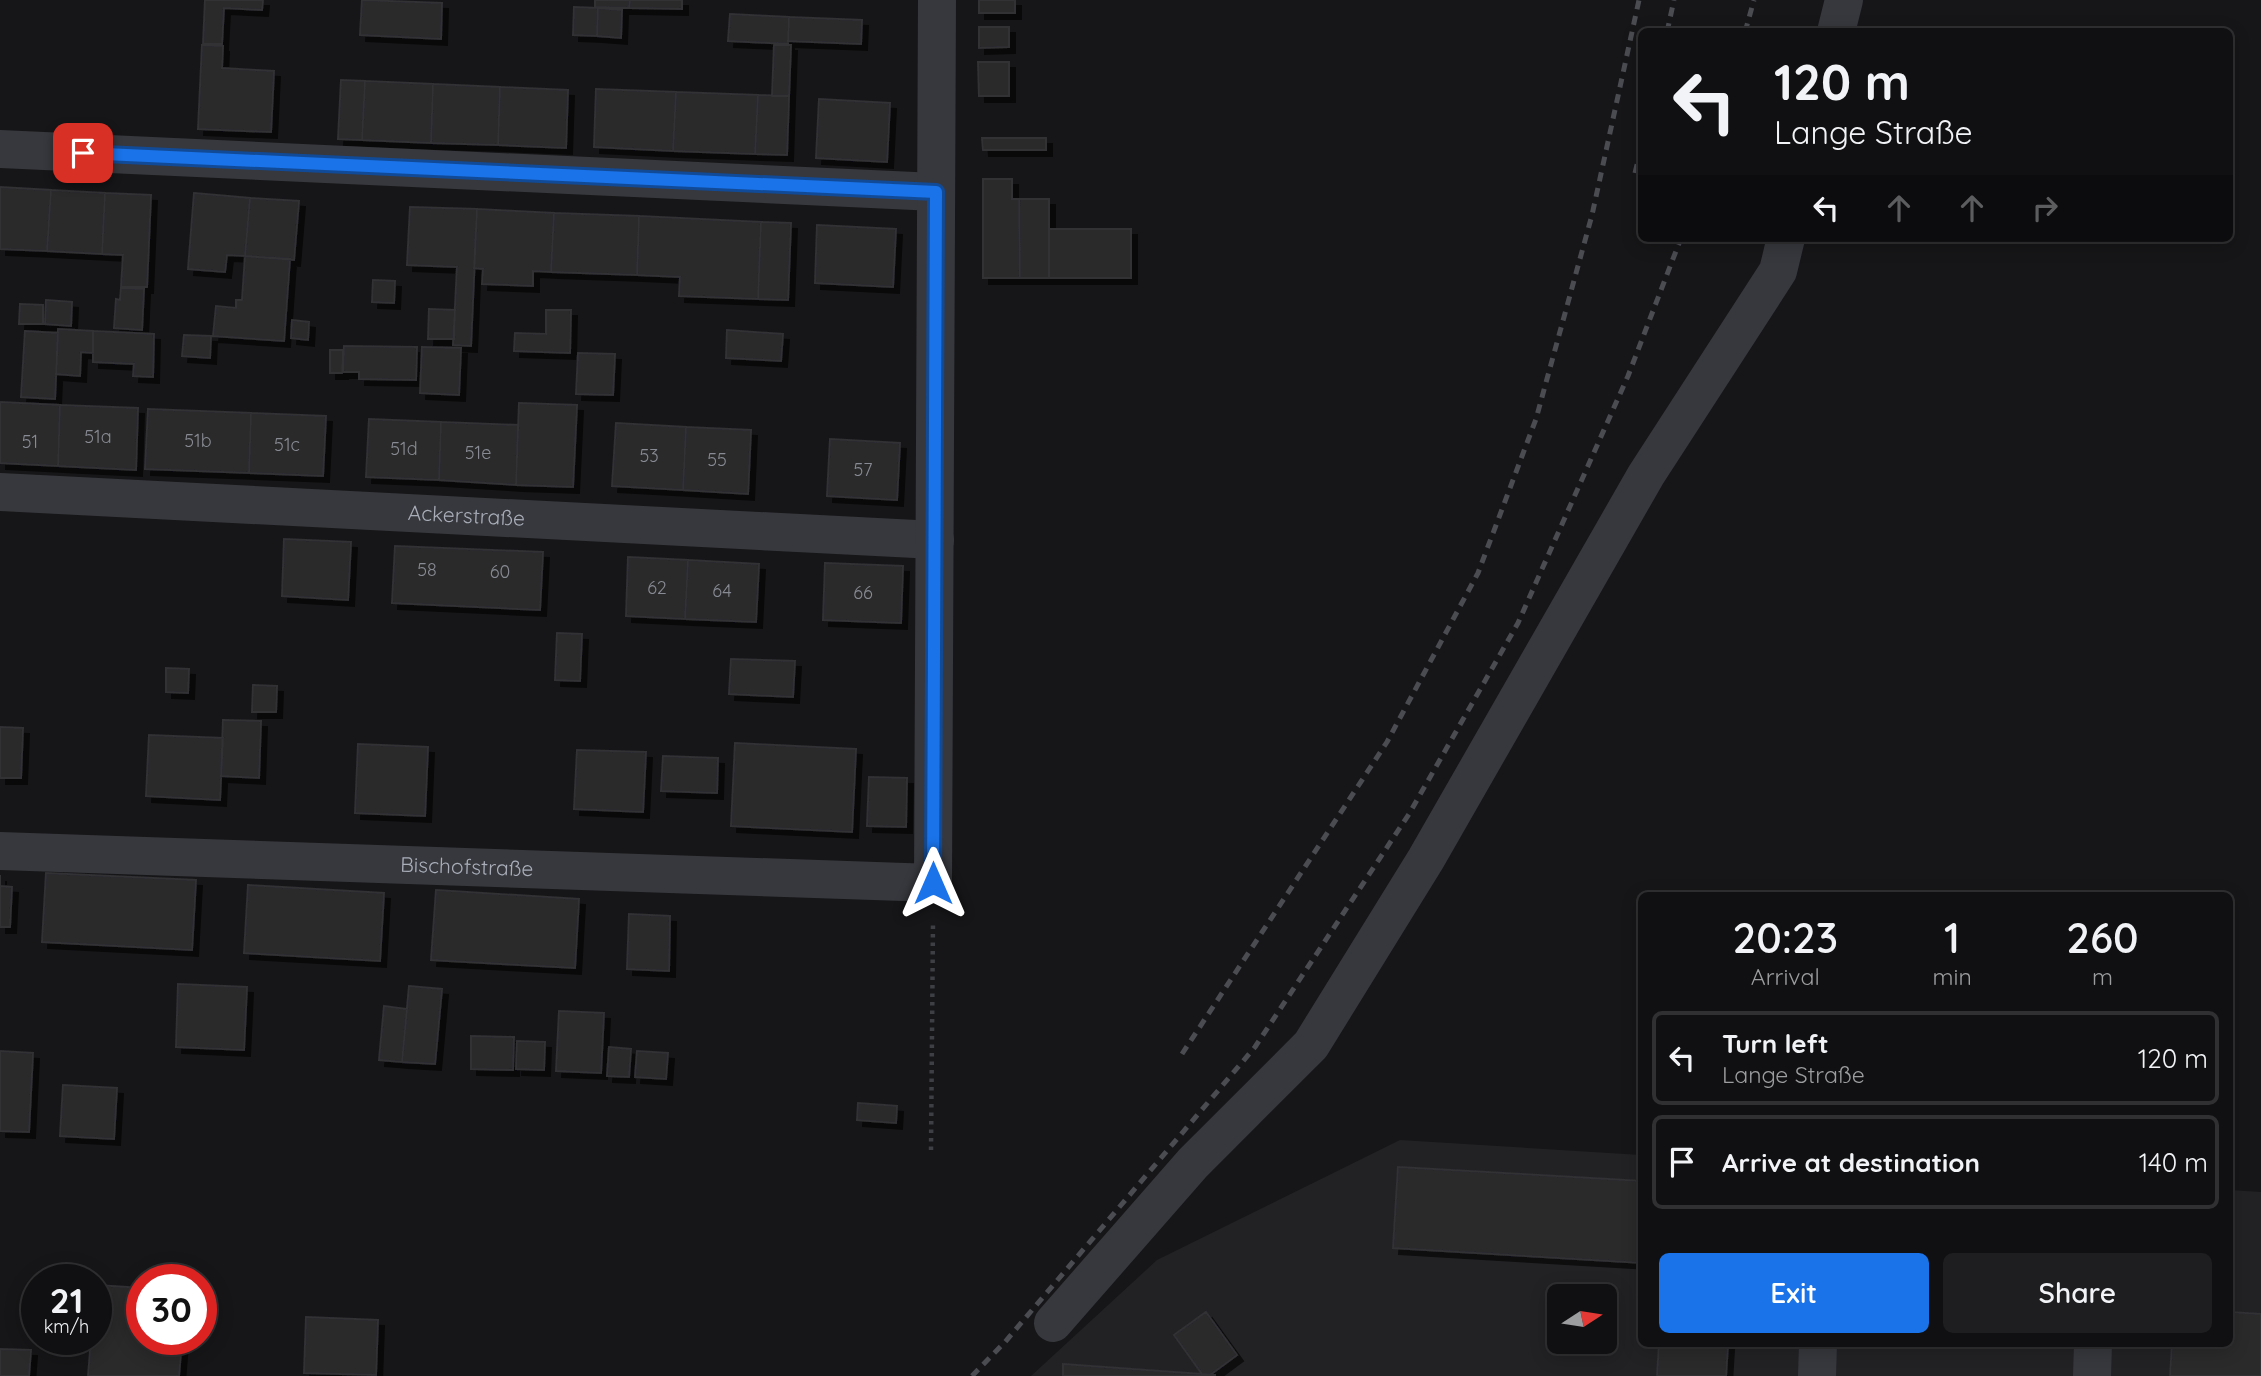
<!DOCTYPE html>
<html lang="en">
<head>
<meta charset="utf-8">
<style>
	body { margin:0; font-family:Quicksand,sans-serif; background:#1e1e20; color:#f1f3f6; height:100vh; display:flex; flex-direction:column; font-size:26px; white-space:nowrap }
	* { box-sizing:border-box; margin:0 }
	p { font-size:23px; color:#9c9d9f }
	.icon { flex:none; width:38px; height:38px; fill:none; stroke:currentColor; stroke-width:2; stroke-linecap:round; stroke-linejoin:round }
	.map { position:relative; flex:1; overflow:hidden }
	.details { position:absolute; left:1638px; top:892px; width:595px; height:455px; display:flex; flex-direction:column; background:#101012; border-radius:10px; box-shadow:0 4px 18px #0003,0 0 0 2px #303032 }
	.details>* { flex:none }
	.top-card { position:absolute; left:1638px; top:28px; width:595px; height:214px; border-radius:10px; box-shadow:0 4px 18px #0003,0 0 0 2px #303032; background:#101012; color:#f1f3f6; overflow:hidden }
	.needle { width:46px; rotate:78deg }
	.fabs { position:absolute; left:1547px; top:1284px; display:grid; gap:14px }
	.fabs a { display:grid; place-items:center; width:70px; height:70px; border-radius:10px; background:#101012; box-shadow:0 4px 18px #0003,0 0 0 2px #303032; font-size:35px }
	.speed { position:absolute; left:21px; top:1264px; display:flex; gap:14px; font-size:35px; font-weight:700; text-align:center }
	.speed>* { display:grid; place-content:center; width:91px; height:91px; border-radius:50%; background:#101012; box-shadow:0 4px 18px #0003,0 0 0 2px #303032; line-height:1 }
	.speed small { font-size:18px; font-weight:400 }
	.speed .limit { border:10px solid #d22; background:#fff; color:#111 }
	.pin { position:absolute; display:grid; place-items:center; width:60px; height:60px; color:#fff; margin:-30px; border-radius:14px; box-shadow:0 4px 10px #0006 }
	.me { position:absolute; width:77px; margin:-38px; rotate:0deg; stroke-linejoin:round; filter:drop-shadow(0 0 5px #0008) }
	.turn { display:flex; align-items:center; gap:24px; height:147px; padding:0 21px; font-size:32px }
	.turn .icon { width:91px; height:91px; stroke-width:2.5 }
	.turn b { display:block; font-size:49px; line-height:60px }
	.lanes { display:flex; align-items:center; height:66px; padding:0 21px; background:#0003; justify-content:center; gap:35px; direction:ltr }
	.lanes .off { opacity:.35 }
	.eta { display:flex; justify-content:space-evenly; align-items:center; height:119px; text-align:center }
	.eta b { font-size:42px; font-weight:600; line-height:49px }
	.cta { display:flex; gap:14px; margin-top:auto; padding:14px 21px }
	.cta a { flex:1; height:80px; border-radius:10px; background:#1a73e8; color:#fff; font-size:28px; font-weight:600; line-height:80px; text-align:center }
	.cta a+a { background:#1e1e20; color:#f1f3f6 }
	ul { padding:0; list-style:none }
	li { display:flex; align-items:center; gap:21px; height:94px; margin:0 14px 10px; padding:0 7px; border:4px solid #303032; border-radius:10px }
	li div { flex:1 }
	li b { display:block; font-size:26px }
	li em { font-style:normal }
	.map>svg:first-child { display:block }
</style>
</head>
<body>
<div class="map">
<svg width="2261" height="1376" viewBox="0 0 2261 1376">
	<defs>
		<filter id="shadow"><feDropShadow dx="6" dy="6" stdDeviation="0" flood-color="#0009"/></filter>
	</defs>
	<rect width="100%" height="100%" fill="#161618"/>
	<path fill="#222225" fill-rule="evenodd" d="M 1400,1140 L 1641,1155 L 1642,1344 L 2230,1344 L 2230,1190 L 2261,1192 L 2261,1376 L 1031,1376 L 1157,1260 ZM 1559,1297 L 1605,1297 L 1605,1342 L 1559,1342 Z"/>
	<path fill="#29292c" stroke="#303034" stroke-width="2" filter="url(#shadow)" d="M 205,0 L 263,0 L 262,10 L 224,8 L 222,44 L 203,44 Z
		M 362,0 L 442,3 L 441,39 L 360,35 Z
		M 595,0 L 630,0 L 629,8 L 595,7 Z
		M 630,0 L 682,0 L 682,9 L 629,8 Z
		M 979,0 L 1015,0 L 1015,13 L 979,13 Z
		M 574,7 L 598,8 L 597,36 L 573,35 Z
		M 598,8 L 622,10 L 621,38 L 597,36 Z
		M 730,14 L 789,17 L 788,44 L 728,41 Z
		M 789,17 L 862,20 L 861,44 L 788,41 Z
		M 979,27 L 1009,27 L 1009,47 L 979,48 Z
		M 202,45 L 223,46 L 222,68 L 274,71 L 271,132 L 198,129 Z
		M 774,45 L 791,45 L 789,96 L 772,96 Z
		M 978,62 L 1009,62 L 1009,96 L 979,96 Z
		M 341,80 L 365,81 L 362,140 L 338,139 Z
		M 365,81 L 433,84 L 431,143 L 362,140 Z
		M 433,84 L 500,87 L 498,145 L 431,143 Z
		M 500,87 L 568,90 L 566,148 L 498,145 Z
		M 596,89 L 676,92 L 673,151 L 594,147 Z
		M 676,92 L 758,95 L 755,154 L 673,151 Z
		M 758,95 L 789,96 L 787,155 L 755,154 Z
		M 819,99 L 890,103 L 887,162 L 816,158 Z
		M 982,138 L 1046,138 L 1046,150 L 983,150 Z
		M 983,179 L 1012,179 L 1012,199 L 1019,199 L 1020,278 L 983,278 Z
		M 0,187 L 51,190 L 47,251 L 0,249 Z
		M 51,190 L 105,193 L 102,254 L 47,251 Z
		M 105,193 L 151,195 L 147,287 L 121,287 L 123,255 L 102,254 Z
		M 194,193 L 250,198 L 245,256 L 227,255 L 225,272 L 188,269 Z
		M 250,198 L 299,201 L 294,260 L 245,256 Z
		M 1019,199 L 1049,199 L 1049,278 L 1020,278 Z
		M 410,207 L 477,209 L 471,346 L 453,345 L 457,267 L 407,265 Z
		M 477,209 L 554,213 L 551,272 L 533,271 L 533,286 L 482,284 L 483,269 L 474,268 Z
		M 554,213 L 639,216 L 637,275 L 551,272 Z
		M 639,216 L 761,222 L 758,299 L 679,296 L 680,277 L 637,275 Z
		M 761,222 L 791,223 L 788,300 L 758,299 Z
		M 817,225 L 896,229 L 893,287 L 815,283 Z
		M 1049,229 L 1131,229 L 1131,278 L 1049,278 Z
		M 245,256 L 290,259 L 284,341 L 213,336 L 216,306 L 236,308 L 236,300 L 242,300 Z
		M 373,280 L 395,281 L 394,303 L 372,302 Z
		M 121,288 L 144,289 L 142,330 L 114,328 L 116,299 L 120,300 Z
		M 46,300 L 72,302 L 71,326 L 45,324 Z
		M 20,304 L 43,305 L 43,324 L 19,324 Z
		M 429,309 L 455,310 L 454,339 L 428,339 Z
		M 546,310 L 571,310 L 570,353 L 514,351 L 515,333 L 546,334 Z
		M 292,320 L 309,322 L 308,340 L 291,338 Z
		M 58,329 L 93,331 L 93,353 L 81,352 L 80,376 L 56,374 Z
		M 727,330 L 783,334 L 781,361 L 726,358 Z
		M 25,331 L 58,333 L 55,399 L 21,397 Z
		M 93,331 L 154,334 L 153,377 L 133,376 L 134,364 L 93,362 Z
		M 184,335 L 211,336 L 210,358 L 182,356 Z
		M 344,346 L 417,347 L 416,380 L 359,379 L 359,372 L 343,372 Z
		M 422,347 L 461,348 L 459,395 L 420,393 Z
		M 330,350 L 343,350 L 342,373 L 330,373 Z
		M 578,353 L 615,354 L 613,395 L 576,394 Z
		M 0,402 L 60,405 L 58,466 L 0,463 Z
		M 519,403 L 577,405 L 573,487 L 516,485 Z
		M 60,405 L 138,408 L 136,470 L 58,466 Z
		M 148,409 L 251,413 L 249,473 L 145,469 Z
		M 251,413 L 326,416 L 323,476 L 249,473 Z
		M 369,419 L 441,422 L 439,480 L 366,477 Z
		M 441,422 L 518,425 L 516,485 L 439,480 Z
		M 616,423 L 686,427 L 683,490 L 612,486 Z
		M 686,427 L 751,430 L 748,494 L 683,490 Z
		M 830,439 L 900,443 L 897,500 L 827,496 Z
		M 284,539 L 351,542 L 348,600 L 282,596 Z
		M 395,546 L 543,552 L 540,610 L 392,603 Z
		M 628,557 L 688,560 L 685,619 L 626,616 Z
		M 688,560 L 759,564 L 756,622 L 685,619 Z
		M 825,563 L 903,566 L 901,623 L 823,620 Z
		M 557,633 L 582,634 L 580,681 L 555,680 Z
		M 731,659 L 795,661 L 793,697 L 729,694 Z
		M 166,668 L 189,669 L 188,693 L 166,692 Z
		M 253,685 L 277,686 L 276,712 L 252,712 Z
		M 223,720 L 261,721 L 259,778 L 221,776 Z
		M 0,727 L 23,728 L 21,778 L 0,778 Z
		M 149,735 L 223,738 L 220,800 L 146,796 Z
		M 735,743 L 856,749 L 852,832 L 731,826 Z
		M 358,744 L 428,747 L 425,816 L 355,813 Z
		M 577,750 L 646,752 L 643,812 L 574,809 Z
		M 663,756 L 718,758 L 717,793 L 661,791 Z
		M 869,777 L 907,778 L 906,827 L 867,826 Z
		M 46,873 L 196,880 L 192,950 L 42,942 Z
		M 0,875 L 0,886 L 12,887 L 10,927 L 0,927 Z
		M 248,885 L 384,893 L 380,961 L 244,953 Z
		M 436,890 L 579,899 L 575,968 L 431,960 Z
		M 629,914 L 670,916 L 669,971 L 627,969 Z
		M 178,984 L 247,987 L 244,1050 L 176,1047 Z
		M 409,986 L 442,989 L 435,1064 L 402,1062 Z
		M 384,1006 L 407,1009 L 402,1062 L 379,1060 Z
		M 559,1011 L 604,1013 L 601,1073 L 556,1071 Z
		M 471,1036 L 514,1037 L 513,1070 L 471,1069 Z
		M 517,1041 L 545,1042 L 544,1070 L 516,1069 Z
		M 609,1047 L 631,1049 L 629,1077 L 607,1076 Z
		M 0,1051 L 33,1053 L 29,1132 L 0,1131 Z
		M 637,1051 L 668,1053 L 666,1079 L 635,1077 Z
		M 63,1085 L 117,1088 L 114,1139 L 60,1136 Z
		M 858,1103 L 897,1106 L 896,1123 L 857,1120 Z
		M 1398,1167 L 1642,1181 L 1642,1263 L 1393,1248 Z
		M 96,1285 L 142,1288 L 142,1339 L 182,1339 L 179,1376 L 88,1376 L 91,1339 L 96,1339 Z
		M 1206,1312 L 1237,1355 L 1210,1375 L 1202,1374 L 1174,1335 Z
		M 2230,1312 L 2261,1314 L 2261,1376 L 2170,1376 L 2172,1344 L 2230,1344 Z
		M 306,1317 L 378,1320 L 376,1375 L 304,1373 Z
		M 1659,1344 L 1728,1344 L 1726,1376 L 1657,1376 Z
		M 0,1349 L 31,1350 L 29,1376 L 0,1376 Z
		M 1063,1364 L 1215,1375 L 1215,1376 L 1063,1376 Z"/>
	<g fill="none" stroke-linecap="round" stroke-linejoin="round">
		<path stroke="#3d3f44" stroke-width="4.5" stroke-dasharray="3.5 5" stroke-linecap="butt" d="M 931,1150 L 933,922"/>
		<g stroke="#37383d" stroke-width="38">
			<path d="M 1836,32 L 1844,0"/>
			<path d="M 0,149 L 936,192"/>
			<path id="s1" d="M 0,492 L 935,540"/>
			<path id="s2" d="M 0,851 L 933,883 L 937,0"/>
			<path d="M 1053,1323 L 1193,1163 L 1311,1045 L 1426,859 L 1646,475 L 1778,271 L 1786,238"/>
			<path d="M 1817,1376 L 1818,1344"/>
			<path d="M 2092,1376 L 2093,1344"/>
		</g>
		<path stroke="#4a4c52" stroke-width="5" stroke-dasharray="9 7" stroke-linecap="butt" d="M 1667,32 L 1674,0
			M 1745,32 L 1754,0
			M 1635,173 L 1642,144
			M 1182,1054 L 1387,742 L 1478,573 L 1536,419 L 1592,215 L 1639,0
			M 972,1376 L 1005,1342 L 1255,1047 L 1409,814 L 1518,623 L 1628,376 L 1681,238"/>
	</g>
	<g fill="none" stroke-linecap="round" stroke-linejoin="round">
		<defs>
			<path id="route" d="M 83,153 L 936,192 L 933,883"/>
		</defs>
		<use href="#route" stroke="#114b97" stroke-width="18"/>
		<use href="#route" stroke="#1a73e8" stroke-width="12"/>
	</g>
	<g text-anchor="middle" stroke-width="7" stroke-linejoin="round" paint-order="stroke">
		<g font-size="18" fill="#888b94">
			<text x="98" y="443">51a</text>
			<text x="198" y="447">51b</text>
			<text x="30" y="448">51</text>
			<text x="287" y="451">51c</text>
			<text x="404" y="455">51d</text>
			<text x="478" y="459">51e</text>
			<text x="649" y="462">53</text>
			<text x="717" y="466">55</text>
			<text x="863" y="476">57</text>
			<text x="427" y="576">58</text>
			<text x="500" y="578">60</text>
			<text x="657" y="594">62</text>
			<text x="722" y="597">64</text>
			<text x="863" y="599">66</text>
		</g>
		<g font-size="21" fill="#a8adb8" stroke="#111113">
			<text dy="7" stroke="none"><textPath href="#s1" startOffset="467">Ackerstraße</textPath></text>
			<text dy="7" stroke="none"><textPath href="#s2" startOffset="467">Bischofstraße</textPath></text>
		</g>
	</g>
</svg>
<div class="fabs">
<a><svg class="needle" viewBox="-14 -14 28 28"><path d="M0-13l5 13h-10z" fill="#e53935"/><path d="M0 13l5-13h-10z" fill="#9c9d9f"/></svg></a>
</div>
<div class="speed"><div>21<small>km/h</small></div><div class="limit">30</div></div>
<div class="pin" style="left:83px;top:153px;background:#d93025"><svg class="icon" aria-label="arrive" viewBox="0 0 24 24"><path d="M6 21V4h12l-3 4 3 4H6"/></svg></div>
<svg class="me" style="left:933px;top:883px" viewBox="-20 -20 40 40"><path d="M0-17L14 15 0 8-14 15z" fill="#1a73e8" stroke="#fff" stroke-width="4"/></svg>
<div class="top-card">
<div class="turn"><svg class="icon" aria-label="left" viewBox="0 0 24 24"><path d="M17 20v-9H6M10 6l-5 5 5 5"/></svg><div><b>120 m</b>Lange Straße</div></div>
<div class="lanes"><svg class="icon" aria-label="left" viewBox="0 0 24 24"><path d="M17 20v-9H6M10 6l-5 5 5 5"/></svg><svg class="icon off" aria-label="ahead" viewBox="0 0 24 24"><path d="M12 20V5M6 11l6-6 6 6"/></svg><svg class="icon off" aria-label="ahead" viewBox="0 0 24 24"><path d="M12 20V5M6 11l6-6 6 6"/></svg><svg class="icon off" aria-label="right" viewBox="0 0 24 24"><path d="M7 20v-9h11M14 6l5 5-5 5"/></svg></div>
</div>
<section class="details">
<div class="eta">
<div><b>20:23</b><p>Arrival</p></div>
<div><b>1</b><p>min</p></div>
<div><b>260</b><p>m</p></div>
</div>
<ul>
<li><svg class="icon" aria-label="left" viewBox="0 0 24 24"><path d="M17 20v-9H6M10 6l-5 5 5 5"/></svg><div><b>Turn left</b><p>Lange Straße</p></div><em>120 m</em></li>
<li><svg class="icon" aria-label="arrive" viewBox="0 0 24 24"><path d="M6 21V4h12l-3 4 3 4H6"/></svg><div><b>Arrive at destination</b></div><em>140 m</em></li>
</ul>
<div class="cta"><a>Exit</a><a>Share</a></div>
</section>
</div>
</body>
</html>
